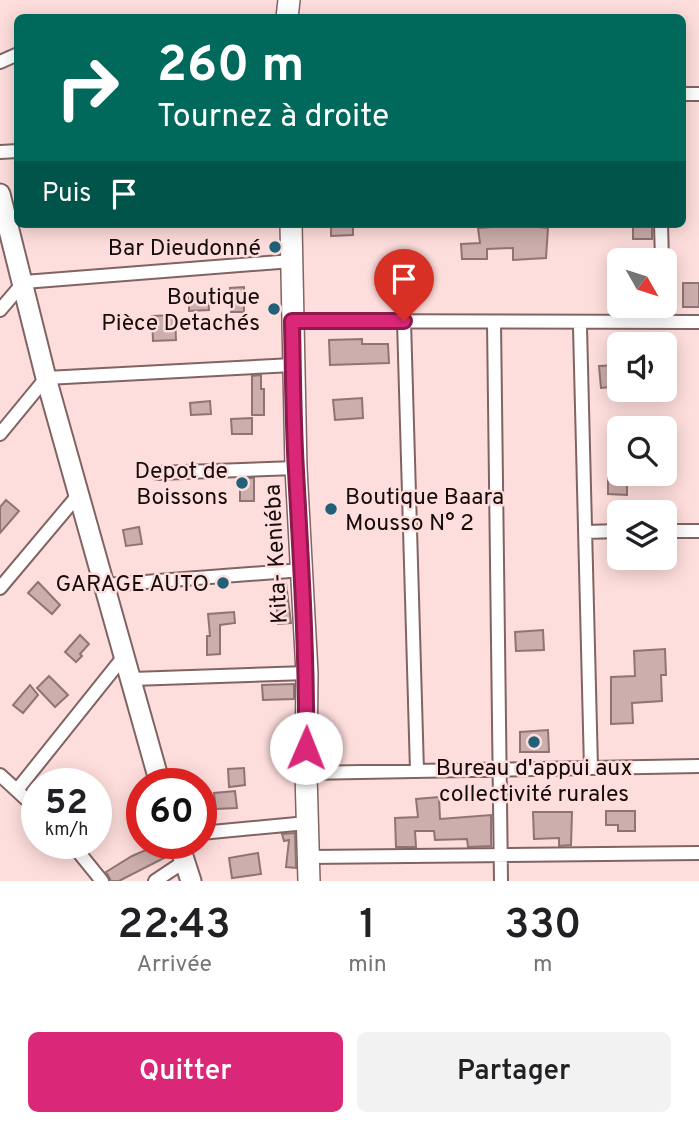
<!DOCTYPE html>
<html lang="fr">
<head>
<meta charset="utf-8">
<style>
	body { margin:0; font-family:Overpass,sans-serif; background:#f2f2f2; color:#202124; height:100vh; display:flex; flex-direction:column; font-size:26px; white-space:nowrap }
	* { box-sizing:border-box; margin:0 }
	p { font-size:23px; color:#757577 }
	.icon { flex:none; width:38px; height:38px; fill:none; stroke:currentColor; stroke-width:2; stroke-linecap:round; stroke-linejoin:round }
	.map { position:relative; height:881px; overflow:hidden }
	.details { display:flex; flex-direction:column; background:#fff; flex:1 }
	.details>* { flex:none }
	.top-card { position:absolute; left:14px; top:14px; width:672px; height:214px; border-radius:10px; box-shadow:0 4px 18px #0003; background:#00695c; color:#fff; overflow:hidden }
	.needle { width:46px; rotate:129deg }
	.controls { position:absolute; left:607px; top:248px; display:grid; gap:14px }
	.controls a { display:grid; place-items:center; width:70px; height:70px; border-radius:10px; background:#fff; box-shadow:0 4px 18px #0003; font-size:35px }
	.speed { position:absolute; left:21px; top:768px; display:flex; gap:14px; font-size:35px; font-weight:700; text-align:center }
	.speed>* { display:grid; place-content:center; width:91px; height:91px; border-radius:50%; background:#fff; box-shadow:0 4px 18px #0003; line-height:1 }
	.speed small { font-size:18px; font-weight:400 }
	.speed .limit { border:10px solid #d22; background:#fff; color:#111 }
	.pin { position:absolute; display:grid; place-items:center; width:60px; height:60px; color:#fff; margin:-72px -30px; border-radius:50% 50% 50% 0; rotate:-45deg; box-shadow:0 0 7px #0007 }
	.pin .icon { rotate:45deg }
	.me { position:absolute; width:77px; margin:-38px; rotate:1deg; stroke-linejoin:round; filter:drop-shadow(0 0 5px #0008) }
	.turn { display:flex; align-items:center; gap:24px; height:147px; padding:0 28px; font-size:32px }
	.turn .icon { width:91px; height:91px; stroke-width:2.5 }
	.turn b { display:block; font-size:49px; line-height:60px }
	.then { display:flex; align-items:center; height:66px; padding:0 28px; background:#0003; gap:14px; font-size:26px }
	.eta { display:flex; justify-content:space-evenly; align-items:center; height:119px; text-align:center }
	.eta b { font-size:42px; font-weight:600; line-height:49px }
	.cta { display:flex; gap:14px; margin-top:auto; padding:14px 28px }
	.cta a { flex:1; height:80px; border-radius:10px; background:#db2777; color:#fff; font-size:28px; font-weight:600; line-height:80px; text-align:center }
	.cta a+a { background:#f2f2f2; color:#202124 }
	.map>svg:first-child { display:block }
</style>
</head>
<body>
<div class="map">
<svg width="699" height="881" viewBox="0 0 699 881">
	<rect width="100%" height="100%" fill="#fededc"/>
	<path fill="#ccaeac" stroke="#907473" stroke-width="2" d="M 331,224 L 353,224 L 353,235 L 331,236 Z
		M 520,225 L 548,228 L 546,258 L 513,260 L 513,248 L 487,249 L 487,259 L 462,259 L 461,244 L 480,243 L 478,228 Z
		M 633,226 L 652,226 L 652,239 L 633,239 Z
		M 683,283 L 699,283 L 699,307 L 683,307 Z
		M 244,287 L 244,312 L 231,312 L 230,288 Z
		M 189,295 L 208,295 L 209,310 L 189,311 Z
		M 175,315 L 176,340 L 153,341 L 152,316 Z
		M 362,339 L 362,344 L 388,344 L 389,363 L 330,365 L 329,340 Z
		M 620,365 L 620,386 L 601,388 L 599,366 Z
		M 261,375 L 261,389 L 264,389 L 264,415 L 252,415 L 252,376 Z
		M 362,398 L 363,418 L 335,420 L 333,400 Z
		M 210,401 L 211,414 L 191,415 L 190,403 Z
		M 252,418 L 252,434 L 232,434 L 231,419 Z
		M 620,470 L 620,474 L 627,474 L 627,495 L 608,494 L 608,471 Z
		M 252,478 L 254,478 L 254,501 L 240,501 L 240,479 Z
		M 6,500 L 19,511 L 0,533 L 0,507 Z
		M 139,527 L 142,544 L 126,546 L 123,530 Z
		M 38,582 L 60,605 L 52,614 L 28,593 Z
		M 275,583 L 286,583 L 291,623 L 278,624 Z
		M 234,612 L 235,623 L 220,625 L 220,654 L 207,655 L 207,636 L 210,636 L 208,614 Z
		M 543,630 L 544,650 L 516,651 L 515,632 Z
		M 80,635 L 89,644 L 80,654 L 82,656 L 76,662 L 65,652 Z
		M 665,649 L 666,675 L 661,675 L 662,701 L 632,703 L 633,723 L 611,724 L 611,677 L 635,676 L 634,651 Z
		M 49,676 L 68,695 L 55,707 L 37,688 Z
		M 294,684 L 294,699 L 263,700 L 262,685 Z
		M 30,685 L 38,695 L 23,713 L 13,705 Z
		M 548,730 L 549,752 L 520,752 L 520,732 Z
		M 244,768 L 245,785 L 229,787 L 228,769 Z
		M 235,791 L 237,808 L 216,809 L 214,793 Z
		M 439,797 L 440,819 L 491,815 L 491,846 L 468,847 L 467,839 L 435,840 L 434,831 L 415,831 L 416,847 L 396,847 L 395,818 L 418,817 L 416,799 Z
		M 606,811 L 635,811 L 635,831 L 618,831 L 618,825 L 606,825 Z
		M 533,812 L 572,812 L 571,845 L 559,846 L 559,838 L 534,839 Z
		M 295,833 L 296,868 L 286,867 L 289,840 L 284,841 L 282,834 Z
		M 153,847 L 155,852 L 163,849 L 166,857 L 119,881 L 111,881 L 106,872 L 132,856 Z
		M 258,853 L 261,874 L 232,878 L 229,858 Z"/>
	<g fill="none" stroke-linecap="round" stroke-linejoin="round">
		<defs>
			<path id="street" d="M 0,62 L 18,54
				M 682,94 L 699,94
				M 0,152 L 18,151
				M 661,224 L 662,261
				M 0,310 L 24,282 L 292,261
				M 292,321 L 699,322
				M 404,321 L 417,771
				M 494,322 L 501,881
				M 580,327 L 591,768
				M 0,434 L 46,378 L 293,365
				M 157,473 L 296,468
				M 665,531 L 699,531
				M 585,532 L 620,531
				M 105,585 L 303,570
				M 0,588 L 79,494
				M 132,679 L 307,673
				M 306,773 L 699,766
				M 0,775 L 37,809
				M 17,790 L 125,655
				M 201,833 L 307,823
				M 72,844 L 102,881
				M 308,857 L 699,853
				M 155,881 L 185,861"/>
			<path id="secondary" d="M 0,194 L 46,378 L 160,784
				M 179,844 L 191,881"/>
			<path id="primary" d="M 287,18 L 289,0
				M 291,224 L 296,468 L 307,673 L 306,773 L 309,881"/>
		</defs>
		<use href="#street" stroke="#806463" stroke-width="16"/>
		<use href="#secondary" stroke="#806463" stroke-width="23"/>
		<use href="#primary" stroke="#806463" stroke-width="24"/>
		<use href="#street" stroke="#fff" stroke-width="12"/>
		<use href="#secondary" stroke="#fff" stroke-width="19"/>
		<use href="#primary" stroke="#fff" stroke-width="21"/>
	</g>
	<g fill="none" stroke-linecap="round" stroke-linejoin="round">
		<defs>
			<path id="route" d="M 306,748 C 307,655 301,563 296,471 C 293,421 293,371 292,321 L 404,321"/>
		</defs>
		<use href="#route" stroke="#8e194d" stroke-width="18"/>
		<use href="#route" stroke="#db2777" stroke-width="12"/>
	</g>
	<g fill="#216076" stroke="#fededc" stroke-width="2.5">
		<circle cx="275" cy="247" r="7"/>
		<circle cx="274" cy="309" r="7"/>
		<circle cx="242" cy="483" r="7"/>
		<circle cx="331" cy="509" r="7"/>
		<circle cx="223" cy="583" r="7"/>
		<circle cx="534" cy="742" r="7"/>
	</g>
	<g text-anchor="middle" stroke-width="5" stroke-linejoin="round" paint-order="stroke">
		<g font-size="23" fill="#160c0b" stroke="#fededc" text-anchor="end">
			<text x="261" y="255">Bar Dieudonné</text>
			<text x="260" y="304">Boutique<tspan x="260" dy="26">Pièce Detachés</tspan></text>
			<text x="228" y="478">Depot de<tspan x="228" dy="26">Boissons</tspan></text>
			<text x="345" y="504" text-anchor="start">Boutique Baara<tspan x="345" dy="26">Mousso N° 2</tspan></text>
			<text x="209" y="591">GARAGE AUTO</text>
			<text x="534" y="775" text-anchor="middle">Bureau d'appui aux<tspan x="534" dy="26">collectivité rurales</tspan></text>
		</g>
		<g font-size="23" fill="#160c0b" stroke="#fededc">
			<text transform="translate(275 554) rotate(-93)" y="8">Kita- Keniéba</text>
		</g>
	</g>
</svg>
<div class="controls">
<a><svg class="needle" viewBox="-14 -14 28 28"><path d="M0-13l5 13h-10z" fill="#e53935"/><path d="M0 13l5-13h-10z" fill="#757577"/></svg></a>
<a><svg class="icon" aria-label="sound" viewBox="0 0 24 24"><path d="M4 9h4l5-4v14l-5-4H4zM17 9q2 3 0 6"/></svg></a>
<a><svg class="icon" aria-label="search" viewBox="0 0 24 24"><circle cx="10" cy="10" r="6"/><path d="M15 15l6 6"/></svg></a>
<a><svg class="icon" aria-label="layers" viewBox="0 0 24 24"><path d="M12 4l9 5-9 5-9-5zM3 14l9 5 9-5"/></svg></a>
</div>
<div class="speed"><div>52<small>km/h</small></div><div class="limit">60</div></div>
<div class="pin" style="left:404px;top:321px;background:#d93025"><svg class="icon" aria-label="arrive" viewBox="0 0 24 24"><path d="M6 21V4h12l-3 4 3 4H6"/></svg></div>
<svg class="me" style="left:306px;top:748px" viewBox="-20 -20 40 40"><circle r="19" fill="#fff"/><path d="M0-13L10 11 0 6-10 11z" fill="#db2777"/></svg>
<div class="top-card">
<div class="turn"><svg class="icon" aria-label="right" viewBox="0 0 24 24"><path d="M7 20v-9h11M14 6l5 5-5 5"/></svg><div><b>260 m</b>Tournez à droite</div></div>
<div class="then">Puis<svg class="icon" aria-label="arrive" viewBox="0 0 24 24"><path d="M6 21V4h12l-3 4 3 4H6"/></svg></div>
</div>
</div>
<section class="details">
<div class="eta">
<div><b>22:43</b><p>Arrivée</p></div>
<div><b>1</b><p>min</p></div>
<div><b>330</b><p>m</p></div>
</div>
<div class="cta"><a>Quitter</a><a>Partager</a></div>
</section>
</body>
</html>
